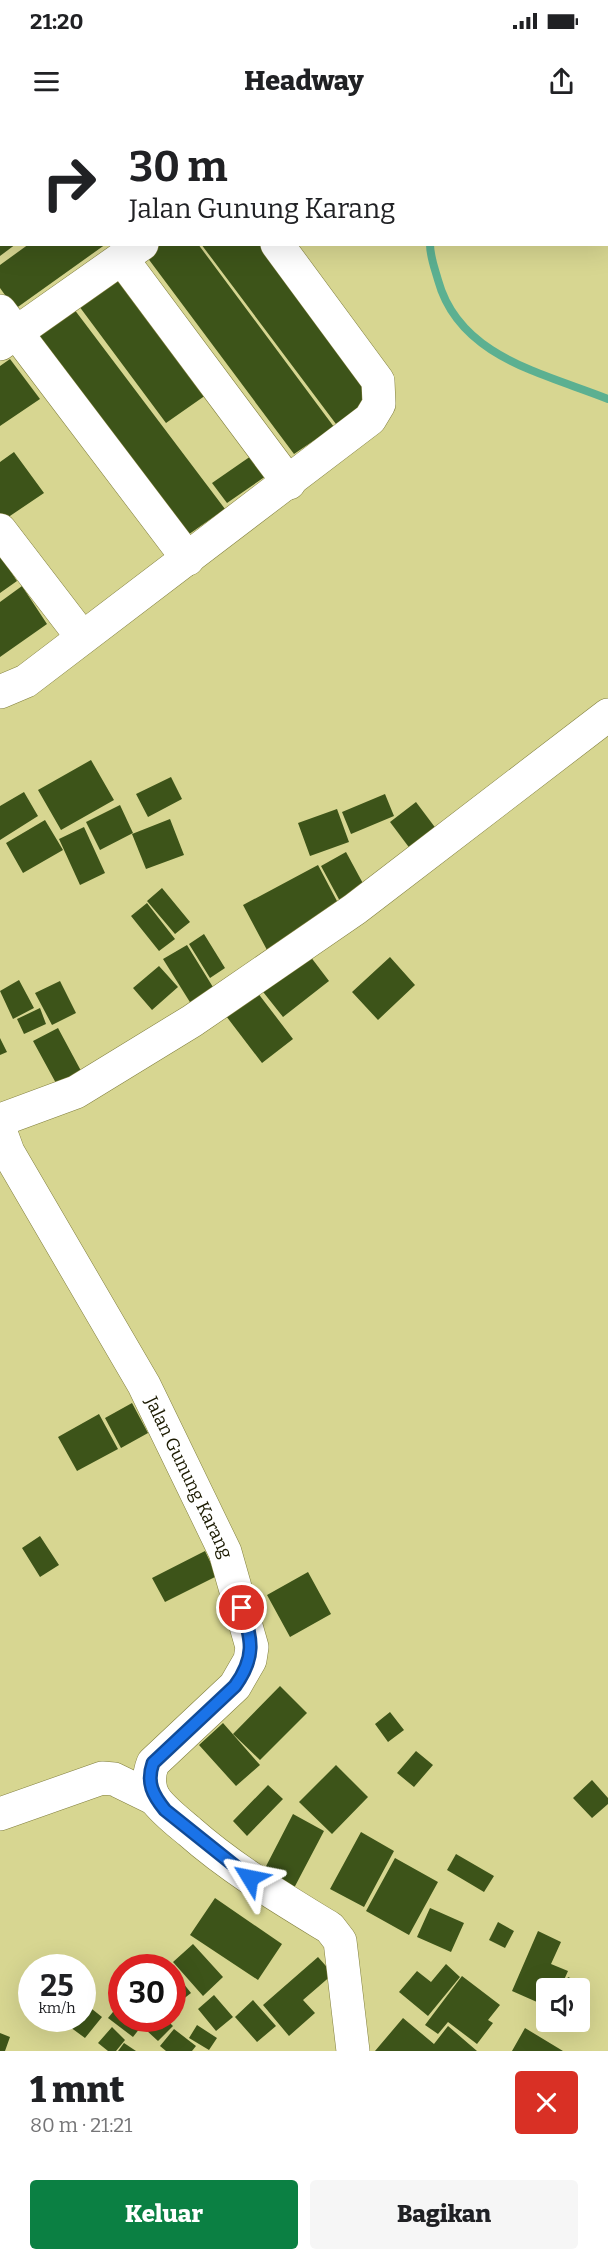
<!DOCTYPE html>
<html lang="id">
<head>
<meta charset="utf-8">
<style>
	body { margin:0; font-family:Bitter,serif; background:#f6f6f6; color:#202124; height:100vh; display:flex; flex-direction:column; font-size:22px; white-space:nowrap }
	* { box-sizing:border-box; margin:0 }
	p { font-size:20px; color:#757577 }
	.icon { flex:none; width:33px; height:33px; fill:none; stroke:currentColor; stroke-width:2; stroke-linecap:round; stroke-linejoin:round }
	.map { position:relative; height:1931px; overflow:hidden }
	.panel { display:flex; flex-direction:column; background:#fff; flex:1 }
	.panel>* { flex:none }
	.banner { position:absolute; left:0px; top:0px; width:609px; height:126px; box-shadow:0 6px 24px #0002; background:#fff; color:#202124; overflow:hidden }
	.buttons { position:absolute; left:536px; top:1858px; display:grid; gap:12px }
	.buttons a { display:grid; place-items:center; width:54px; height:54px; border-radius:6px; background:#fff; box-shadow:0 6px 24px #0002; font-size:30px }
	.speed { position:absolute; left:18px; top:1834px; display:flex; gap:12px; font-size:30px; font-weight:700; text-align:center }
	.speed>* { display:grid; place-content:center; width:78px; height:78px; border-radius:50%; background:#fff; box-shadow:0 6px 24px #0002; line-height:1 }
	.speed small { font-size:15px; font-weight:400 }
	.speed .limit { border:9px solid #d22; background:#fff; color:#111 }
	.pin { position:absolute; display:grid; place-items:center; width:51px; height:51px; color:#fff; margin:-26px; border:3px solid #fff; border-radius:50%; box-shadow:0 2px 6px #0007 }
	.me { position:absolute; width:66px; margin:-33px; rotate:305deg; stroke-linejoin:round; filter:drop-shadow(0 0 4px #0008) }
	.turn { display:flex; align-items:center; gap:21px; height:126px; padding:0 30px; font-size:27px }
	.turn .icon { width:78px; height:78px; stroke-width:2.5 }
	.turn b { display:block; font-size:42px; line-height:51px }
	.round { display:grid; place-items:center; flex:none; width:63px; height:63px; border-radius:6px; background:#f6f6f6 }
	.summary { display:flex; align-items:center; justify-content:space-between; height:102px; padding:0 30px }
	h1 { font-size:36px; font-weight:800; line-height:45px }
	.primary-button { display:flex; gap:12px; margin-top:auto; padding:12px 30px }
	.primary-button a { flex:1; height:69px; border-radius:6px; background:#0b8043; color:#fff; font-size:24px; font-weight:800; line-height:69px; text-align:center }
	.primary-button a+a { background:#f6f6f6; color:#202124 }
	.status { display:flex; justify-content:space-between; align-items:center; height:42px; padding:0 30px; background:#fff; direction:ltr }
	.status svg { height:16px; fill:currentColor }
	header { display:flex; justify-content:space-between; align-items:center; height:78px; padding:0 30px; background:#fff; font-size:27px; font-weight:800 }
	.map>svg:first-child { display:block }
</style>
</head>
<body>
<div class="status"><b>21:20</b><svg viewBox="0 0 49 12"><path d="M0 12V9h3v3zM5 12V6h3v6zM10 12V3h3v9zM15 12V0h3v12zM26 1h20v11H26zM47 4h2v5h-2z"/></svg></div>
<header><svg class="icon" aria-label="menu" viewBox="0 0 24 24"><path d="M4 6h16M4 12h16M4 18h16"/></svg>Headway<svg class="icon" aria-label="share" viewBox="0 0 24 24"><path d="M12 15V3M7 8l5-5 5 5M5 13v7h14v-7"/></svg></header>
<div class="map">
<svg width="608" height="1931" viewBox="0 0 608 1931">
	<rect width="100%" height="100%" fill="#d7d691"/>
	<g fill="none" stroke-linecap="round" stroke-linejoin="round">
		<path stroke="#5cb091" stroke-width="8" d="M 442,2 L 442,0
			M 430,124 C 430,137 435,149 438,160 C 459,237 543,253 608,279"/>
	</g>
	<path fill="#3d5419" d="M 0,124 L 16,124 L 0,136 Z
		M 29,124 L 106,124 L 15,189 L 0,168 L 0,145 Z
		M 157,124 L 198,124 L 334,307 L 294,334 L 144,133 Z
		M 201,124 L 262,124 L 376,276 L 336,304 Z
		M 116,155 L 206,275 L 166,303 L 76,182 Z
		M 74,189 L 225,389 L 185,417 L 35,216 Z
		M 10,239 L 40,279 L 0,306 L 0,246 Z
		M 14,332 L 44,373 L 4,400 L 0,394 L 0,342 Z
		M 251,336 L 266,356 L 227,383 L 212,363 Z
		M 0,435 L 17,461 L 0,473 Z
		M 22,466 L 47,504 L 0,537 L 0,482 Z
		M 91,640 L 114,680 L 61,710 L 38,670 Z
		M 171,657 L 182,679 L 148,697 L 136,674 Z
		M 24,672 L 38,696 L 0,720 L 0,686 Z
		M 385,674 L 394,696 L 351,714 L 342,692 Z
		M 416,682 L 440,714 L 414,734 L 390,702 Z
		M 120,685 L 133,713 L 100,730 L 86,702 Z
		M 337,689 L 349,722 L 310,736 L 298,703 Z
		M 170,699 L 184,735 L 146,749 L 132,714 Z
		M 45,700 L 63,730 L 23,753 L 6,723 Z
		M 84,707 L 105,753 L 80,765 L 59,719 Z
		M 346,732 L 366,769 L 341,783 L 321,746 Z
		M 318,745 L 338,783 L 317,795 L 321,803 L 267,830 L 243,785 Z
		M 162,768 L 190,802 L 175,814 L 147,781 Z
		M 147,783 L 175,819 L 159,831 L 131,796 Z
		M 204,814 L 225,848 L 210,858 L 189,824 Z
		M 187,825 L 216,872 L 193,887 L 163,839 Z
		M 307,832 L 329,861 L 283,897 L 260,868 Z
		M 390,837 L 415,865 L 378,900 L 352,872 Z
		M 159,846 L 178,867 L 152,890 L 133,868 Z
		M 19,860 L 34,888 L 13,899 L 0,871 Z
		M 60,861 L 76,893 L 52,905 L 35,873 Z
		M 254,868 L 293,919 L 262,943 L 223,892 Z
		M 40,888 L 46,904 L 24,914 L 17,899 Z
		M 58,908 L 87,962 L 63,976 L 33,921 Z
		M 0,918 L 7,932 L 0,935 Z
		M 132,1283 L 148,1313 L 121,1328 L 105,1298 Z
		M 99,1294 L 118,1329 L 77,1351 L 58,1317 Z
		M 40,1416 L 59,1445 L 40,1457 L 22,1428 Z
		M 205,1431 L 217,1456 L 165,1482 L 152,1458 Z
		M 308,1452 L 331,1494 L 290,1517 L 267,1475 Z
		M 280,1566 L 307,1593 L 260,1640 L 233,1614 Z
		M 390,1592 L 404,1610 L 388,1622 L 375,1604 Z
		M 223,1603 L 260,1645 L 236,1666 L 199,1625 Z
		M 416,1631 L 433,1645 L 414,1667 L 397,1653 Z
		M 336,1645 L 368,1677 L 332,1714 L 299,1682 Z
		M 592,1660 L 608,1678 L 608,1684 L 592,1698 L 573,1678 Z
		M 268,1665 L 283,1679 L 247,1716 L 233,1701 Z
		M 293,1694 L 324,1711 L 293,1770 L 262,1754 Z
		M 361,1712 L 394,1731 L 364,1787 L 330,1769 Z
		M 456,1734 L 494,1756 L 484,1772 L 447,1750 Z
		M 395,1738 L 438,1762 L 409,1815 L 366,1791 Z
		M 215,1778 L 282,1824 L 258,1860 L 190,1815 Z
		M 430,1788 L 464,1803 L 451,1832 L 417,1817 Z
		M 498,1802 L 514,1811 L 505,1828 L 489,1820 Z
		M 538,1811 L 561,1822 L 551,1844 L 568,1851 L 560,1869 L 546,1869 L 546,1886 L 512,1871 Z
		M 193,1824 L 223,1857 L 203,1876 L 173,1842 Z
		M 318,1837 L 333,1854 L 303,1880 L 315,1893 L 289,1916 L 263,1885 Z
		M 446,1844 L 460,1857 L 428,1896 L 399,1872 L 417,1851 L 431,1862 Z
		M 172,1849 L 191,1873 L 172,1888 Z
		M 462,1856 L 500,1885 L 488,1900 L 493,1903 L 477,1924 L 448,1902 L 438,1914 L 425,1905 Z
		M 568,1857 L 584,1864 L 579,1874 L 579,1869 L 562,1869 Z
		M 214,1875 L 233,1897 L 216,1911 L 198,1889 Z
		M 253,1880 L 276,1906 L 257,1922 L 235,1897 Z
		M 122,1881 L 122,1899 L 147,1899 L 133,1917 L 108,1898 Z
		M 87,1885 L 102,1897 L 85,1918 L 70,1907 L 76,1899 L 82,1899 L 82,1891 Z
		M 403,1898 L 434,1924 L 448,1906 L 477,1931 L 375,1931 Z
		M 157,1899 L 166,1899 L 173,1906 L 158,1921 L 146,1910 Z
		M 197,1905 L 217,1918 L 209,1930 L 189,1918 Z
		M 112,1907 L 125,1920 L 116,1931 L 108,1931 L 98,1923 Z
		M 525,1908 L 563,1931 L 512,1931 Z
		M 174,1909 L 196,1926 L 192,1931 L 166,1931 L 160,1926 Z
		M 0,1913 L 10,1917 L 5,1931 L 0,1931 Z
		M 124,1923 L 136,1931 L 118,1931 Z"/>
	<g fill="none" stroke-linecap="round" stroke-linejoin="round">
		<defs>
			<g id="minor">
				<path d="M 190,0 L 191,2"/>
				<path d="M 84,2 L 86,0"/>
				<path d="M 521,2 L 521,0"/>
				<path d="M 0,59 L 2,58"/>
				<path d="M 122,139 L 289,363"/>
				<path d="M 0,191 L 188,439"/>
				<path d="M 0,224 L 142,124"/>
				<path d="M 0,410 L 82,517"/>
				<path d="M 0,572 L 26,561 L 370,299 L 379,284 L 378,261 L 277,124"/>
				<path d="M 0,1000 L 76,972 L 192,901 L 355,789 L 608,595"/>
				<path id="s1" d="M 0,1010 L 8,1032 L 144,1265 L 225,1432 L 252,1527 L 250,1540 L 235,1566 L 153,1643 C 148,1656 148,1667 155,1679 C 164,1691 177,1701 189,1711 C 232,1749 281,1778 330,1808 L 340,1821 L 353,1931"/>
				<path d="M 0,1694 L 102,1658 L 114,1659 L 155,1679"/>
			</g>
		</defs>
		<use href="#minor" stroke="#817f3d" stroke-width="34"/>
		<use href="#minor" stroke="#fff" stroke-width="33"/>
	</g>
	<g fill="none" stroke-linecap="round" stroke-linejoin="round">
		<defs>
			<path id="route" d="M 242,1488 C 252,1520 256,1537 235,1566 L 153,1643 C 146,1663 153,1675 165,1690 L 250,1758"/>
		</defs>
		<use href="#route" stroke="#114b97" stroke-width="15"/>
		<use href="#route" stroke="#1a73e8" stroke-width="10"/>
	</g>
	<g text-anchor="middle" stroke-width="6" stroke-linejoin="round" paint-order="stroke">
		<g font-size="18" fill="#1b1a01" stroke="#f4f5d3">
			<text dy="6" stroke="none"><textPath href="#s1" startOffset="396">Jalan Gunung Karang</textPath></text>
		</g>
	</g>
</svg>
<div class="buttons">
<a><svg class="icon" aria-label="sound" viewBox="0 0 24 24"><path d="M4 9h4l5-4v14l-5-4H4zM17 9q2 3 0 6"/></svg></a>
</div>
<div class="speed"><div>25<small>km/h</small></div><div class="limit">30</div></div>
<div class="pin" style="left:242px;top:1488px;background:#d93025"><svg class="icon" aria-label="arrive" viewBox="0 0 24 24"><path d="M6 21V4h12l-3 4 3 4H6"/></svg></div>
<svg class="me" style="left:250px;top:1758px" viewBox="-20 -20 40 40"><path d="M0-17L14 15 0 8-14 15z" fill="#1a73e8" stroke="#fff" stroke-width="4"/></svg>
<div class="banner">
<div class="turn"><svg class="icon" aria-label="right" viewBox="0 0 24 24"><path d="M7 20v-9h11M14 6l5 5-5 5"/></svg><div><b>30 m</b>Jalan Gunung Karang</div></div>
</div>
</div>
<section class="panel">
<div class="summary"><div><h1>1 mnt</h1><p>80 m · 21:21</p></div><a class="round" style="background:#d93025;color:#fff"><svg class="icon" aria-label="close" viewBox="0 0 24 24"><path d="M6 6l12 12M18 6L6 18"/></svg></a></div>
<div class="primary-button"><a>Keluar</a><a>Bagikan</a></div>
</section>
</body>
</html>
